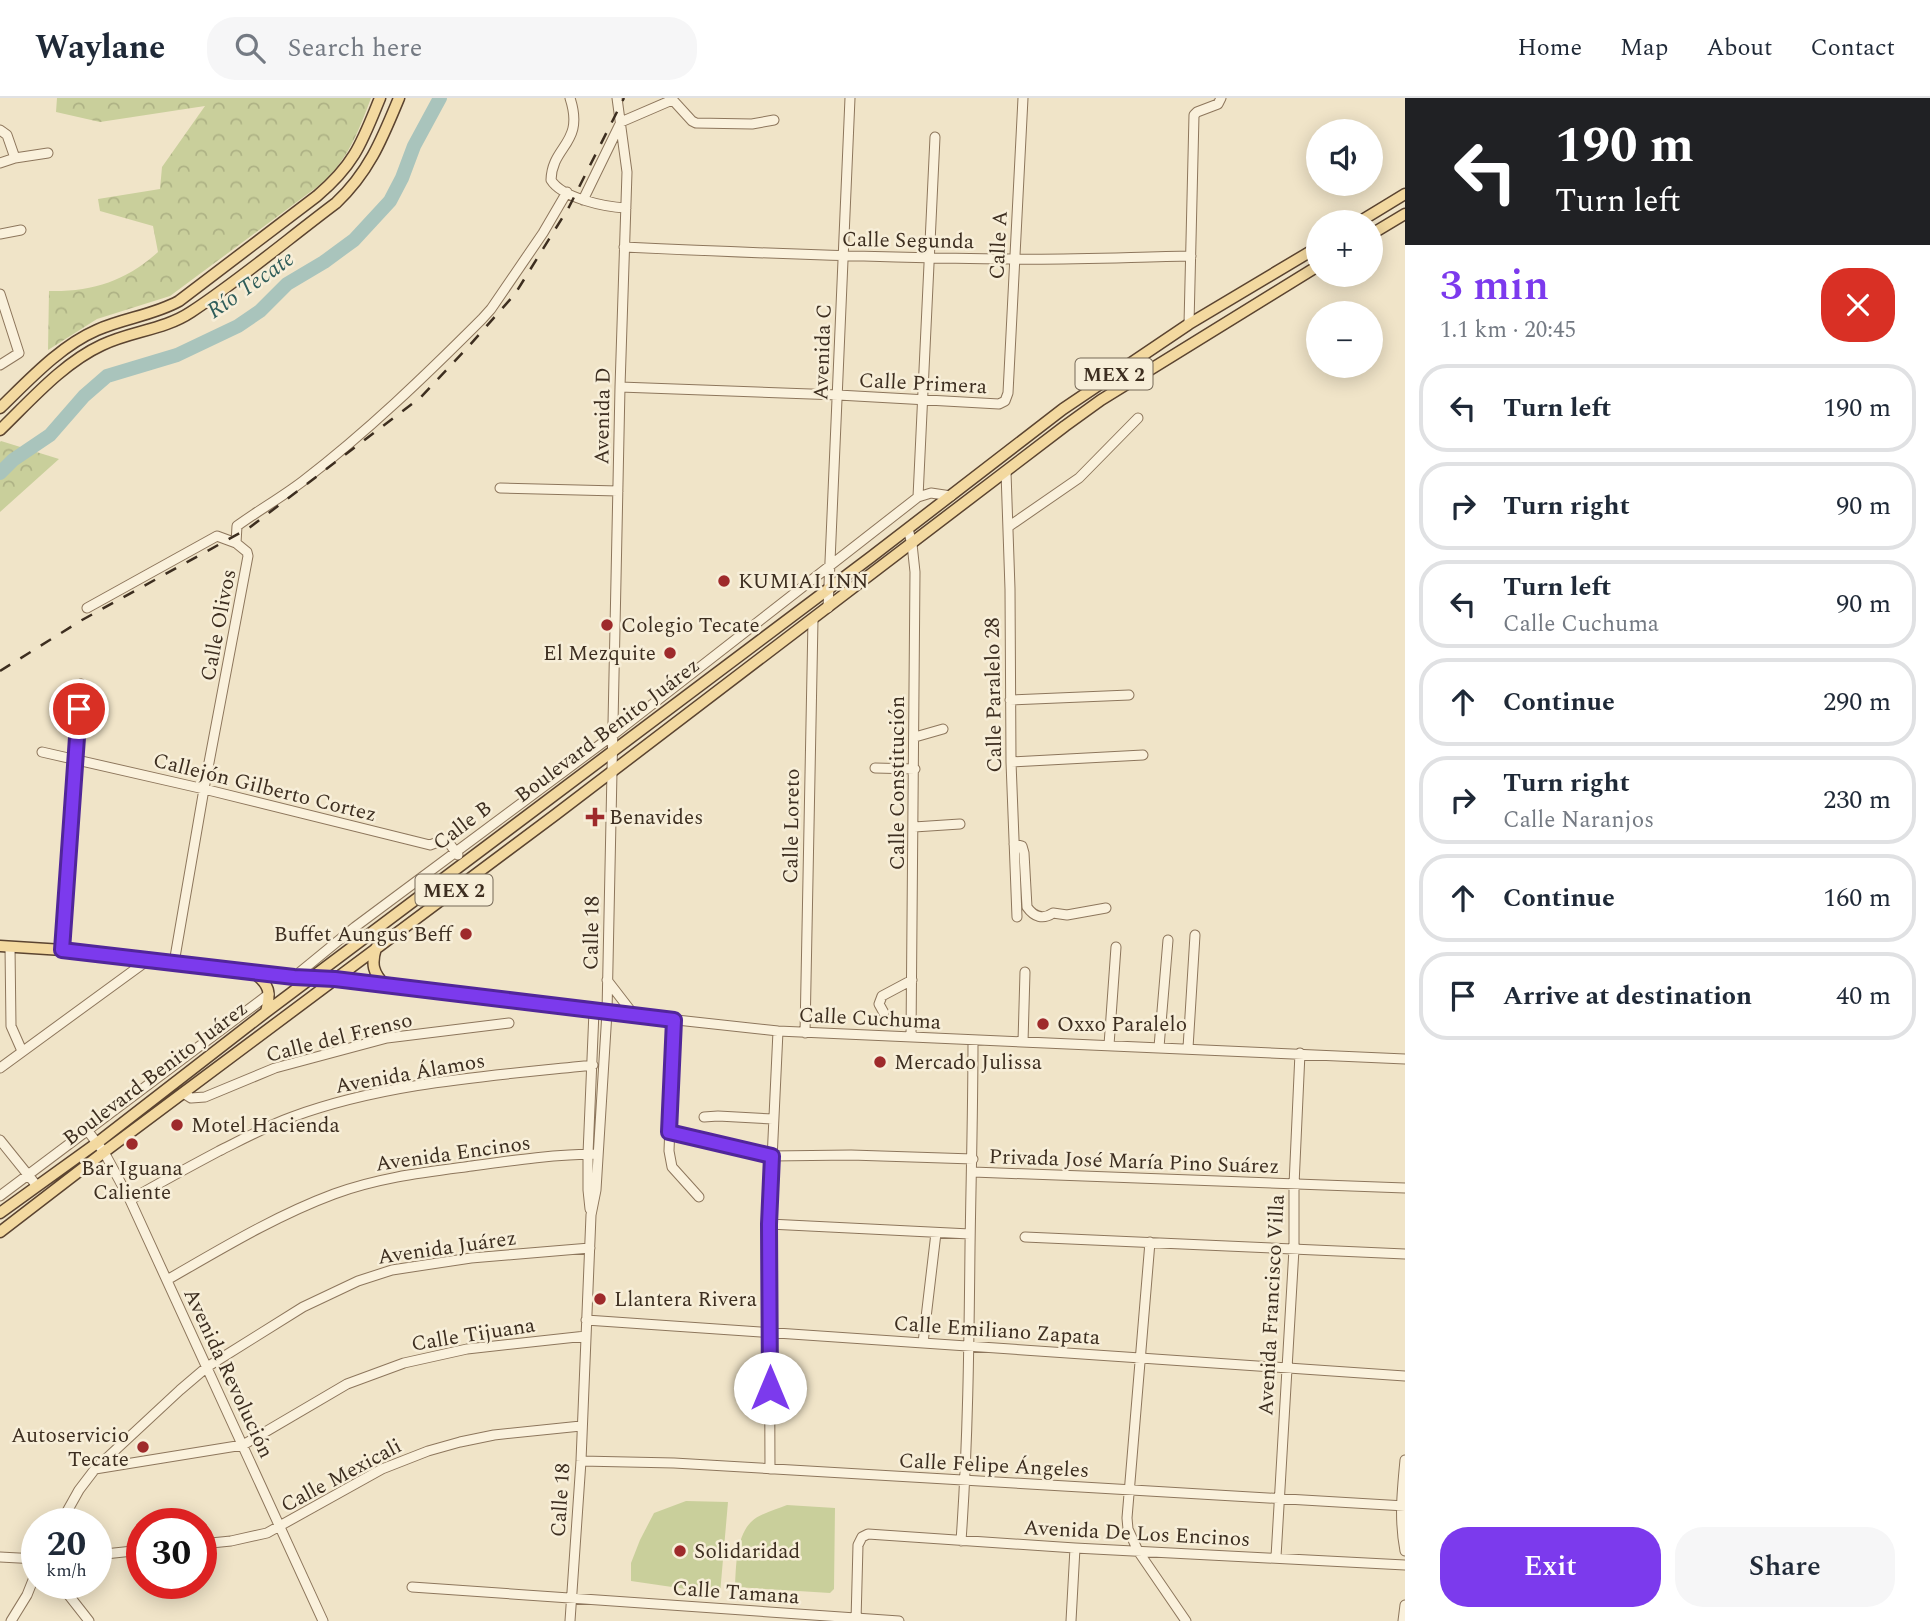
<!DOCTYPE html>
<html lang="en">
<head>
<meta charset="utf-8">
<style>
	body { margin:0; font-family:Spectral,serif; background:#f6f6f7; color:#1f2937; height:100vh; display:flex; flex-direction:column; font-size:26px; white-space:nowrap }
	* { box-sizing:border-box; margin:0 }
	p { font-size:23px; color:#747a83 }
	.icon { flex:none; width:38px; height:38px; fill:none; stroke:currentColor; stroke-width:2; stroke-linecap:round; stroke-linejoin:round }
	.map { position:relative; flex:1; overflow:hidden }
	.panel { display:flex; flex-direction:column; background:#fff; width:525px }
	.panel>* { flex:none }
	.banner { background:#202124; color:#fff; overflow:hidden }
	.tools { position:absolute; left:1306px; top:21px; display:grid; gap:14px }
	.tools a { display:grid; place-items:center; width:77px; height:77px; border-radius:50%; background:#fff; box-shadow:0 4px 18px #0003; font-size:35px }
	.speed { position:absolute; left:21px; top:1410px; display:flex; gap:14px; font-size:35px; font-weight:700; text-align:center }
	.speed>* { display:grid; place-content:center; width:91px; height:91px; border-radius:50%; background:#fff; box-shadow:0 4px 18px #0003; line-height:1 }
	.speed small { font-size:18px; font-weight:400 }
	.speed .limit { border:10px solid #d22; background:#fff; color:#111 }
	.pin { position:absolute; display:grid; place-items:center; width:60px; height:60px; color:#fff; margin:-30px; border:4px solid #fff; border-radius:50%; box-shadow:0 2px 7px #0007 }
	.me { position:absolute; width:77px; margin:-38px; rotate:0deg; stroke-linejoin:round; filter:drop-shadow(0 0 5px #0008) }
	.turn { display:flex; align-items:center; gap:24px; height:147px; padding:0 35px; font-size:32px }
	.turn .icon { width:91px; height:91px; stroke-width:2.5 }
	.turn b { display:block; font-size:49px; line-height:60px }
	.round { display:grid; place-items:center; flex:none; width:74px; height:74px; border-radius:28px; background:#f6f6f7 }
	.summary { display:flex; align-items:center; justify-content:space-between; height:119px; padding:0 35px }
	h1 { font-size:42px; font-weight:600; line-height:52px; color:#7c3aed }
	.primary-button { display:flex; gap:14px; margin-top:auto; padding:14px 35px }
	.primary-button a { flex:1; height:80px; border-radius:28px; background:#7c3aed; color:#fff; font-size:28px; font-weight:600; line-height:80px; text-align:center }
	.primary-button a+a { background:#f6f6f7; color:#1f2937 }
	ul { padding:0; list-style:none }
	li { display:flex; align-items:center; gap:21px; height:88px; margin:0 14px 10px; padding:0 21px; border:4px solid #e0e1e3; border-radius:28px }
	li div { flex:1 }
	li b { display:block; font-size:26px }
	li em { font-style:normal }
	header { display:flex; align-items:center; gap:42px; box-sizing:border-box; height:98px; padding:0 35px; background:#fff; border-bottom:2px solid #e0e1e3 }
	header strong { font-size:33px }
	nav { display:flex; gap:38px; margin-inline-start:auto; font-size:24px }
	.search { width:490px; height:63px; background:#f6f6f7; display:flex; align-items:center; gap:18px; box-sizing:border-box; padding:0 24px; border-radius:28px; color:#747a83; font-size:26px }
	main { display:flex; flex:1; min-height:0 }
	.map>svg:first-child { display:block }
</style>
</head>
<body>
<header>
<strong>Waylane</strong>
<div class="search"><svg class="icon" aria-label="search" viewBox="0 0 24 24"><circle cx="10" cy="10" r="6"/><path d="M15 15l6 6"/></svg>Search here</div>
<nav><a>Home</a><a>Map</a><a>About</a><a>Contact</a></nav>
</header>
<main>
<div class="map">
<svg width="1405" height="1523" viewBox="0 0 1405 1523">
	<defs>
		<pattern id="forest-crowns" width="20" height="18" patternUnits="userSpaceOnUse" patternTransform="scale(1.75)"><rect width="20" height="18" fill="#c9cf9b"/><path d="M2 6a3 3 0 1 1 6 0M12 15a3 3 0 1 1 6 0" fill="none" stroke="#aeb285"/></pattern>
	</defs>
	<rect width="100%" height="100%" fill="#f0e4c8"/>
	<path fill="#c9cf9b" d="M 686,1403 L 728,1404 L 720,1496 L 631,1483 L 631,1465 L 640,1442 L 654,1415 Z
		M 787,1407 L 835,1410 L 834,1491 L 830,1495 L 735,1489 C 736,1469 736,1439 751,1424 C 760,1415 776,1412 787,1407 Z"/>
	<path fill="url(#forest-crowns)" d="M 57,0 L 371,0 C 359,32 348,62 321,86 L 170,198 L 97,221 L 48,252 L 49,193 C 92,194 126,183 158,154 L 153,128 L 100,113 L 98,101 L 160,91 L 162,69 L 205,8 L 100,24 L 56,14 Z
		M 1,343 L 59,361 L 0,414 L 0,344 Z"/>
	<g fill="none" stroke-linecap="round" stroke-linejoin="round">
		<path stroke="#a9c4bc" stroke-width="14" d="M 0,375 L 13,362 L 50,337 L 84,298 L 107,278 L 177,257 L 238,228 L 260,213 L 287,186 L 324,164 L 354,142 L 390,103 L 402,80 L 414,48 L 440,0"/>
		<defs>
			<path id="minor" d="M 570,0 C 585,46 552,47 551,82 C 562,100 605,109 626,110
				M 671,0 L 692,23 L 696,25 L 752,26 L 774,22
				M 0,32 L 7,37 L 15,60
				M 0,65 L 15,60 L 48,55
				M 583,102 L 621,24 L 672,2
				M 0,136 L 21,132
				M 624,149 C 753,155 882,160 1011,161 C 1071,162 1131,159 1191,158
				M 0,196 L 19,255 L 0,267
				M 1189,226 L 1194,17 L 1197,14 L 1218,6 L 1221,0
				M 620,289 L 838,297 L 999,306 L 1005,303 L 1008,295 L 1023,0
				M 1006,374 L 1010,491 L 1011,664 L 1017,819
				M 500,390 L 618,393
				M 918,399 L 935,39
				M 1008,429 L 1079,380 L 1138,320
				M 908,431 L 912,446 L 915,474 L 911,939
				M 87,510 L 217,438 L 236,445
				M 828,510 L 850,0
				M 1010,602 L 1129,597
				M 915,639 L 943,631
				M 42,654 L 204,691 L 430,747 L 446,741 L 458,757
				M 1011,664 L 1143,657
				M 875,670 L 915,671
				M 914,729 L 960,726
				M 1014,746 L 1022,748 L 1024,755 L 1027,809 C 1034,819 1043,822 1053,815 L 1067,817 L 1106,810
				M 10,849 L 11,928 L 22,953
				M 63,852 L 81,586
				M 174,865 L 204,691 L 248,458 L 247,454 L 236,445 L 237,428 C 259,412 282,399 303,383 C 367,334 425,278 482,221 L 491,211 L 543,135 L 567,94
				M 294,879 L 355,829 L 613,637 L 918,399 L 931,395 L 951,398
				M 335,881 L 594,913 L 778,933 L 1405,961
				M 607,882 L 634,917
				M 884,915 L 879,906 L 882,898 L 912,882
				M 674,922 L 669,1053 L 672,1069 L 699,1099
				M 805,935 L 813,522
				M 1023,944 L 1025,874
				M 1109,947 L 1116,849
				M 1159,949 L 1168,842
				M 1188,950 L 1195,837
				M 0,970 L 148,862
				M 183,995 L 191,1000 L 205,999 L 275,970 L 387,940 L 509,925
				M 704,1019 L 718,1018 L 773,1021
				M 87,1032 L 104,1054 L 130,1102 L 323,1523
				M 669,1034 L 772,1058 L 851,1057 L 973,1061
				M 0,1042 L 37,1088
				M 973,1074 L 1405,1090
				M 0,1098 L 269,896
				M 130,1102 C 159,1085 189,1069 219,1053 C 243,1041 267,1028 292,1019 C 387,984 492,978 593,967
				M 590,1111 L 588,1092 L 588,1056 L 594,913
				M 769,1126 L 970,1136
				M 1025,1139 L 1405,1156
				M 1150,1144 L 1127,1420 L 1128,1431 L 1138,1453 L 1186,1523
				M 167,1182 C 221,1151 275,1118 334,1096 C 378,1080 419,1075 465,1069 C 508,1063 554,1056 598,1056
				M 586,1222 L 1405,1278
				M 923,1245 L 936,1135
				M 1405,1362 C 1402,1393 1399,1422 1405,1453
				M 581,1363 L 674,1365 L 1405,1408
				M 95,1371 L 243,1347 L 347,1286 L 404,1265 L 467,1251 L 586,1238
				M 770,1371 L 769,1126 L 778,933
				M 60,1426 L 79,1392 L 95,1371 L 180,1292 L 207,1269 L 303,1209 L 358,1183 L 392,1172 L 471,1160 L 590,1150
				M 961,1443 C 968,1345 969,1248 970,1150 C 971,1081 973,1011 973,942
				M 201,1446 L 231,1443 L 267,1435 L 382,1371 L 428,1353 L 460,1344 L 494,1337 L 581,1328
				M 96,1457 L 142,1452
				M 0,1459 L 37,1461
				M 1276,1459 L 1294,1151 L 1294,1087 L 1300,955
				M 60,1486 L 89,1523
				M 412,1489 L 899,1523
				M 11,1523 L 27,1497 L 37,1472
				M 570,1523 L 581,1363 L 591,1117 L 596,1092 L 607,914 L 620,289 L 627,74 L 617,0
				M 856,1523 L 858,1447 L 862,1439 L 868,1436 L 1075,1450 L 1405,1467
				M 1071,1523 L 1075,1450
				M 1403,1523 L 1405,1507"/>
			<path id="major" d="M 1359,124 L 1405,96
				M 1370,137 L 1405,116
				M 0,310 C 29,282 60,248 97,232 C 124,220 154,217 179,203 L 317,98 C 355,66 362,44 380,0
				M 0,332 C 31,302 63,265 102,247 C 131,233 164,232 191,214 C 241,181 288,141 336,105 C 369,74 382,41 399,0
				M 0,848 L 63,852 L 314,880
				M 376,850 C 371,866 373,875 385,887
				M 253,874 C 270,887 271,894 266,914
				M 0,1115 L 97,1045 L 266,914 L 871,459 L 1063,311 L 1189,226 L 1318,149
				M 0,1134 L 104,1054 L 555,717 L 1065,328 L 1101,302 L 1318,168"/>
		</defs>
		<use href="#minor" stroke="#8d765c" stroke-width="11"/>
		<use href="#major" stroke="#5b4430" stroke-width="13"/>
		<use href="#minor" stroke="#faf1dc" stroke-width="9"/>
		<use href="#major" stroke="#f3d9a0" stroke-width="10"/>
		<path stroke="#3d2e20" stroke-width="2.5" stroke-dasharray="12 12" stroke-linecap="butt" d="M 0,573 L 82,522 L 249,430 L 421,299 L 468,249 L 515,196 L 569,109 L 624,0"/>
	</g>
	<g fill="none" stroke-linecap="round" stroke-linejoin="round">
		<defs>
			<path id="route" d="M 79,611 L 62,852 L 294,879 L 335,881 L 674,922 L 669,1034 L 772,1058 L 769,1126 L 770,1290"/>
		</defs>
		<use href="#route" stroke="#51269a" stroke-width="18"/>
		<use href="#route" stroke="#7c3aed" stroke-width="12"/>
	</g>
	<g fill="#9e2a2b" stroke="#f7eed8" stroke-width="2.5">
		<circle cx="724" cy="483" r="7"/>
		<circle cx="607" cy="527" r="7"/>
		<circle cx="670" cy="555" r="7"/>
		<path d="M591.5 708.5h7v7h7v7h-7v7h-7v-7h-7v-7h7z"/>
		<circle cx="466" cy="836" r="7"/>
		<circle cx="1043" cy="926" r="7"/>
		<circle cx="880" cy="964" r="7"/>
		<circle cx="177" cy="1027" r="7"/>
		<circle cx="132" cy="1046" r="7"/>
		<circle cx="600" cy="1201" r="7"/>
		<circle cx="143" cy="1349" r="7"/>
		<circle cx="680" cy="1453" r="7"/>
	</g>
	<g text-anchor="middle" stroke-width="5" stroke-linejoin="round" paint-order="stroke">
		<g fill="#f7eed8" stroke="#756857" stroke-width="2">
			<rect x="1075.5" y="260.5" width="77" height="31" rx="5"/>
			<rect x="415.5" y="776.5" width="77" height="31" rx="5"/>
		</g>
		<g font-size="19" font-weight="bold" fill="#3d2e20">
			<text x="1114" y="283">MEX 2</text>
			<text x="454" y="799">MEX 2</text>
		</g>
		<g font-size="21" fill="#3d2e20" stroke="#f7eed8">
			<text transform="translate(908 142) rotate(1)" y="7">Calle Segunda</text>
			<text transform="translate(998 147) rotate(-87)" y="7">Calle A</text>
			<text transform="translate(822 254) rotate(-88)" y="7">Avenida C</text>
			<text transform="translate(923 285) rotate(3)" y="7">Calle Primera</text>
			<text transform="translate(602 318) rotate(-89)" y="7">Avenida D</text>
			<text transform="translate(218 527) rotate(-79)" y="7">Calle Olivos</text>
			<text transform="translate(993 597) rotate(-91)" y="7">Calle Paralelo 28</text>
			<text transform="translate(607 632) rotate(-37)" y="7">Boulevard Benito Juárez</text>
			<text transform="translate(897 685) rotate(-90)" y="7">Calle Constitución</text>
			<text transform="translate(265 689) rotate(14)" y="7">Callejón Gilberto Cortez</text>
			<text transform="translate(462 727) rotate(-37)" y="7">Calle B</text>
			<text transform="translate(791 728) rotate(-89)" y="7">Calle Loreto</text>
			<text transform="translate(591 835) rotate(-89)" y="7">Calle 18</text>
			<text transform="translate(870 920) rotate(3)" y="7">Calle Cuchuma</text>
			<text transform="translate(339 939) rotate(-14)" y="7">Calle del Frenso</text>
			<text transform="translate(155 975) rotate(-37)" y="7">Boulevard Benito Juárez</text>
			<text transform="translate(410 975) rotate(-10)" y="7">Avenida Álamos</text>
			<text transform="translate(453 1055) rotate(-8)" y="7">Avenida Encinos</text>
			<text transform="translate(1134 1063) rotate(2)" y="7">Privada José María Pino Suárez</text>
			<text transform="translate(447 1149) rotate(-8)" y="7">Avenida Juárez</text>
			<text transform="translate(1271 1207) rotate(-87)" y="7">Avenida Francisco Villa</text>
			<text transform="translate(997 1232) rotate(4)" y="7">Calle Emiliano Zapata</text>
			<text transform="translate(473 1236) rotate(-9)" y="7">Calle Tijuana</text>
			<text transform="translate(229 1275) rotate(65)" y="7">Avenida Revolución</text>
			<text transform="translate(994 1367) rotate(3)" y="7">Calle Felipe Ángeles</text>
			<text transform="translate(341 1377) rotate(-28)" y="7">Calle Mexicali</text>
			<text transform="translate(560 1402) rotate(-86)" y="7">Calle 18</text>
			<text transform="translate(1137 1435) rotate(3)" y="7">Avenida De Los Encinos</text>
			<text transform="translate(736 1494) rotate(4)" y="7">Calle Tamana</text>
		</g>
		<g font-size="21" fill="#3d2e20" stroke="#f7eed8" text-anchor="start">
			<text x="738" y="490">KUMIAI INN</text>
			<text x="621" y="534">Colegio Tecate</text>
			<text x="656" y="562" text-anchor="end">El Mezquite</text>
			<text x="609" y="726">Benavides</text>
			<text x="452" y="843" text-anchor="end">Buffet Aungus Beff</text>
			<text x="1057" y="933">Oxxo Paralelo</text>
			<text x="894" y="971">Mercado Julissa</text>
			<text x="191" y="1034">Motel Hacienda</text>
			<text x="132" y="1077" text-anchor="middle">Bar Iguana<tspan x="132" dy="24">Caliente</tspan></text>
			<text x="614" y="1208">Llantera Rivera</text>
			<text x="129" y="1344" text-anchor="end">Autoservicio<tspan x="129" dy="24">Tecate</tspan></text>
			<text x="694" y="1460">Solidaridad</text>
		</g>
		<g font-size="23" font-style="italic" fill="#2f5d5a" stroke="#f7eed8">
			<text transform="translate(250 186) rotate(-35)" y="8">Río Tecate</text>
		</g>
	</g>
</svg>
<div class="tools">
<a><svg class="icon" aria-label="sound" viewBox="0 0 24 24"><path d="M4 9h4l5-4v14l-5-4H4zM17 9q2 3 0 6"/></svg></a>
<a>+</a>
<a>−</a>
</div>
<div class="speed"><div>20<small>km/h</small></div><div class="limit">30</div></div>
<div class="pin" style="left:79px;top:611px;background:#d93025"><svg class="icon" aria-label="arrive" viewBox="0 0 24 24"><path d="M6 21V4h12l-3 4 3 4H6"/></svg></div>
<svg class="me" style="left:770px;top:1290px" viewBox="-20 -20 40 40"><circle r="19" fill="#fff"/><path d="M0-13L10 11 0 6-10 11z" fill="#7c3aed"/></svg>
</div>
<section class="panel">
<div class="banner">
<div class="turn"><svg class="icon" aria-label="left" viewBox="0 0 24 24"><path d="M17 20v-9H6M10 6l-5 5 5 5"/></svg><div><b>190 m</b>Turn left</div></div>
</div>
<div class="summary"><div><h1>3 min</h1><p>1.1 km · 20:45</p></div><a class="round" style="background:#d93025;color:#fff"><svg class="icon" aria-label="close" viewBox="0 0 24 24"><path d="M6 6l12 12M18 6L6 18"/></svg></a></div>
<ul>
<li><svg class="icon" aria-label="left" viewBox="0 0 24 24"><path d="M17 20v-9H6M10 6l-5 5 5 5"/></svg><div><b>Turn left</b></div><em>190 m</em></li>
<li><svg class="icon" aria-label="right" viewBox="0 0 24 24"><path d="M7 20v-9h11M14 6l5 5-5 5"/></svg><div><b>Turn right</b></div><em>90 m</em></li>
<li><svg class="icon" aria-label="left" viewBox="0 0 24 24"><path d="M17 20v-9H6M10 6l-5 5 5 5"/></svg><div><b>Turn left</b><p>Calle Cuchuma</p></div><em>90 m</em></li>
<li><svg class="icon" aria-label="ahead" viewBox="0 0 24 24"><path d="M12 20V5M6 11l6-6 6 6"/></svg><div><b>Continue</b></div><em>290 m</em></li>
<li><svg class="icon" aria-label="right" viewBox="0 0 24 24"><path d="M7 20v-9h11M14 6l5 5-5 5"/></svg><div><b>Turn right</b><p>Calle Naranjos</p></div><em>230 m</em></li>
<li><svg class="icon" aria-label="ahead" viewBox="0 0 24 24"><path d="M12 20V5M6 11l6-6 6 6"/></svg><div><b>Continue</b></div><em>160 m</em></li>
<li><svg class="icon" aria-label="arrive" viewBox="0 0 24 24"><path d="M6 21V4h12l-3 4 3 4H6"/></svg><div><b>Arrive at destination</b></div><em>40 m</em></li>
</ul>
<div class="primary-button"><a>Exit</a><a>Share</a></div>
</section>
</main>
</body>
</html>
